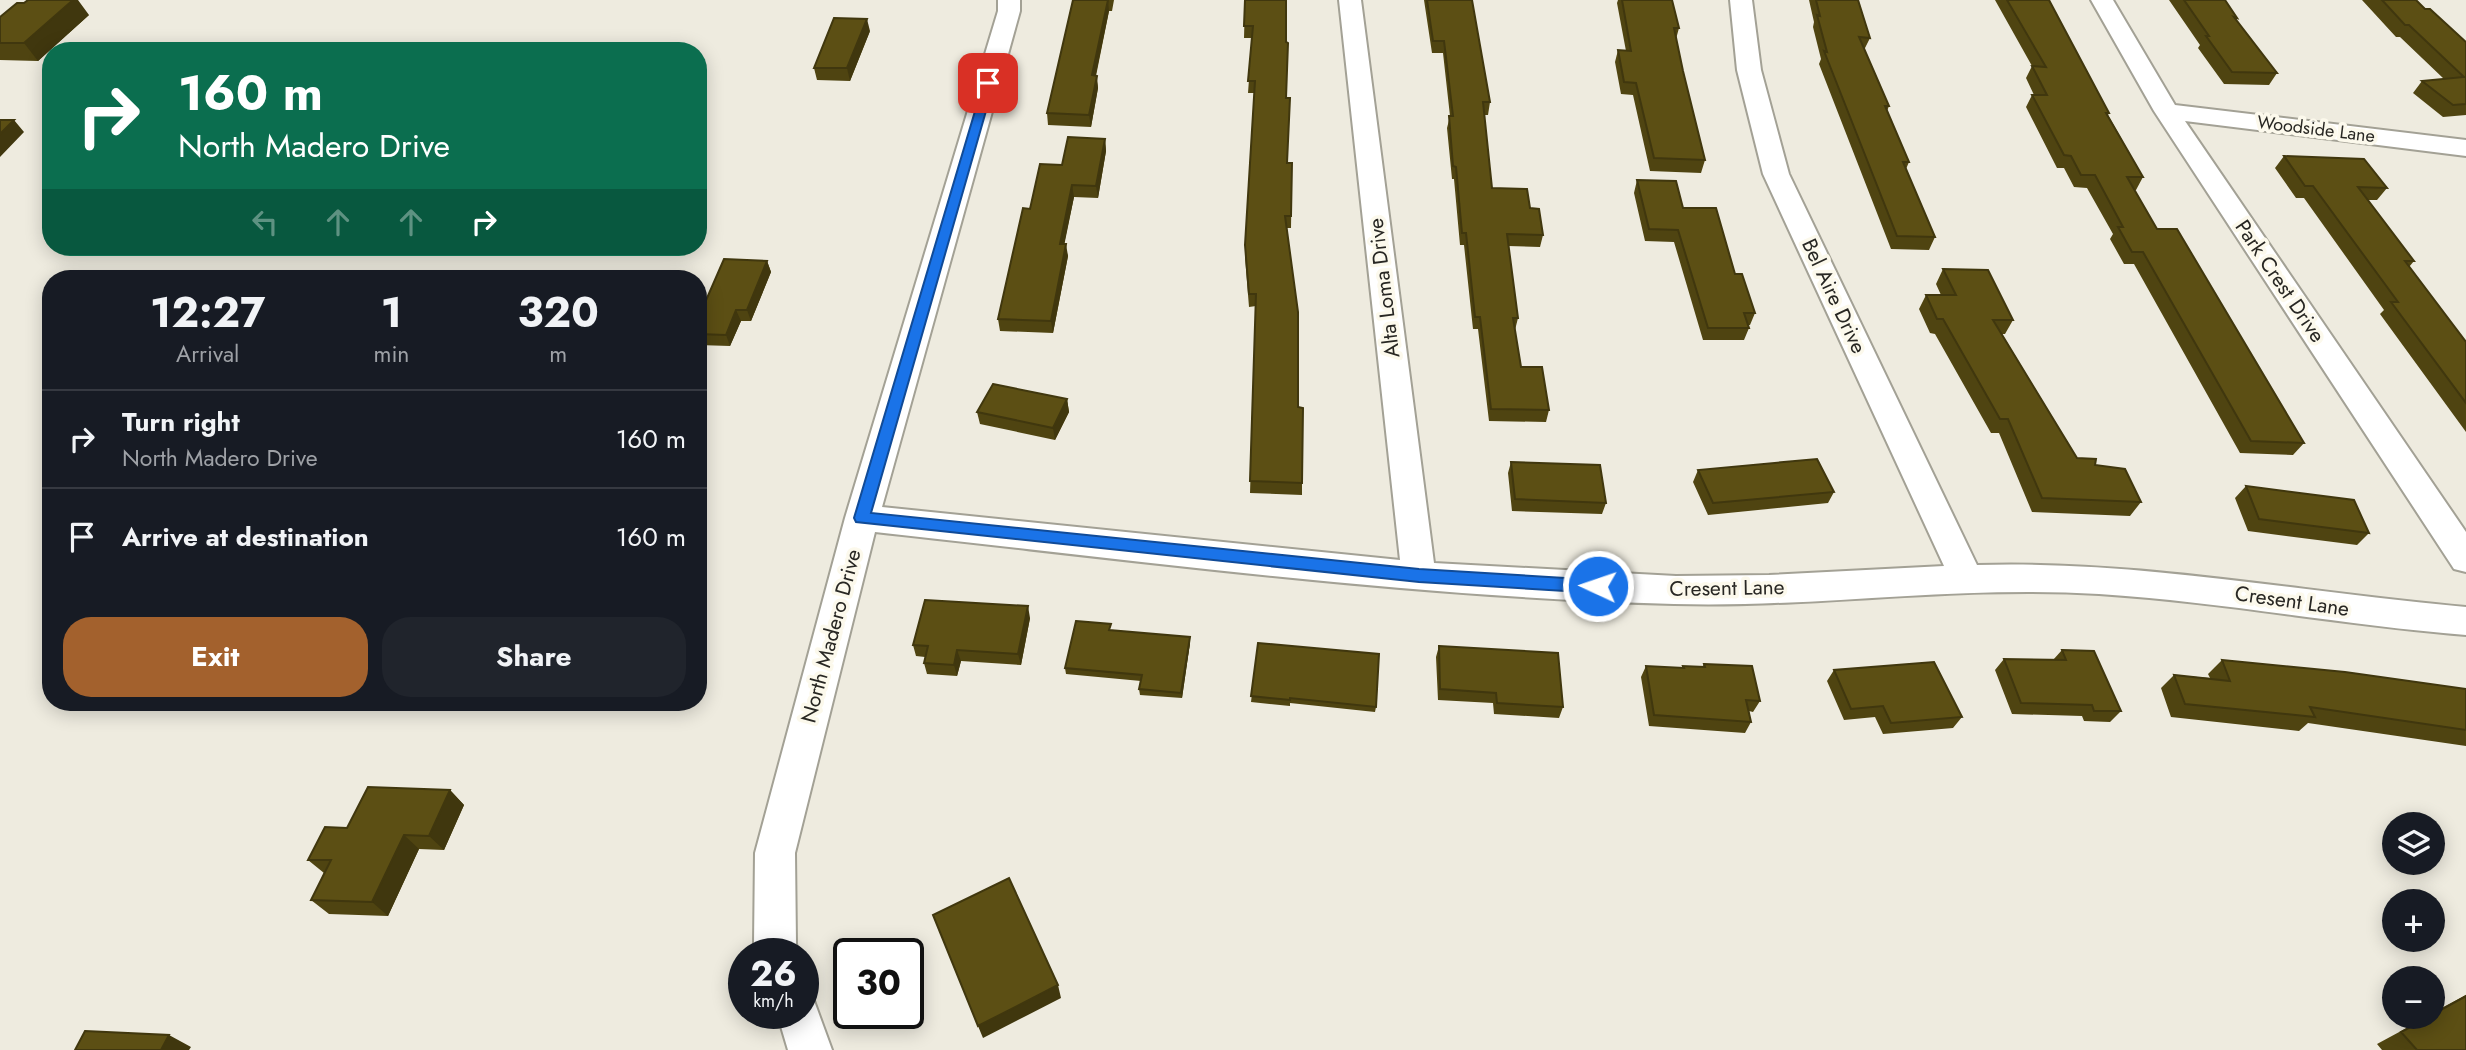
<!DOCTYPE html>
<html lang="en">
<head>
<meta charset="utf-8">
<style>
	body { margin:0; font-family:Jost,sans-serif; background:#20242c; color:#f1f3f6; height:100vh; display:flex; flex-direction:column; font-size:26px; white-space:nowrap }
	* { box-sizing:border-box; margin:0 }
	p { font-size:23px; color:#9ea1a6 }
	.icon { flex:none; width:38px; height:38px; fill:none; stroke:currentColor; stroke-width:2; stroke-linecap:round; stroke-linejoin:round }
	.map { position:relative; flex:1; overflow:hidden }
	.panel { position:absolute; left:42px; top:270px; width:665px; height:441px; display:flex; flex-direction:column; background:#171b24; border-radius:28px; box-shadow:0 4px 18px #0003 }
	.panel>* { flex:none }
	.banner { position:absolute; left:42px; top:42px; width:665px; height:214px; border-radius:28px; box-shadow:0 4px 18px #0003; background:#0b6e4f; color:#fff; overflow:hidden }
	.fabs { position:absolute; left:2382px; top:812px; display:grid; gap:14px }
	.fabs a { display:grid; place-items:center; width:63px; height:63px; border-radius:50%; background:#171b24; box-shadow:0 4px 18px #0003; font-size:35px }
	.speed { position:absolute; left:728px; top:938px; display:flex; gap:14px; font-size:35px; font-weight:700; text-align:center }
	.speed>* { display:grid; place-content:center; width:91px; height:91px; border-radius:50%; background:#171b24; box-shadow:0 4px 18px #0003; line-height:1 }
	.speed small { font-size:18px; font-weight:400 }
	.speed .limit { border:4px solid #111; border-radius:10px; background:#fff; color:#111 }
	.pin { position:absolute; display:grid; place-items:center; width:60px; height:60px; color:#fff; margin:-30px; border-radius:14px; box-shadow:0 4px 10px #0006 }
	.me { position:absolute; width:77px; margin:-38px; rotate:273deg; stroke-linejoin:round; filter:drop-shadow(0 0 5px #0008) }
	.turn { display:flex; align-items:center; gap:24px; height:147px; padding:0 21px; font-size:32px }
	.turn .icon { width:91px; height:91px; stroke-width:2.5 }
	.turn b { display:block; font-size:49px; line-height:60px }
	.lanes { display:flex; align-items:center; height:66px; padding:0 21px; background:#0003; justify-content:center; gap:35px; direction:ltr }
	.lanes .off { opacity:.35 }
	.eta { display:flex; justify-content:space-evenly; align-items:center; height:119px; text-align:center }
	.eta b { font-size:42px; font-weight:700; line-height:49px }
	.primary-button { display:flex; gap:14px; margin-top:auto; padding:14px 21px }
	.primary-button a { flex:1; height:80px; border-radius:28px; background:#a3612d; color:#fff; font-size:28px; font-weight:700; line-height:80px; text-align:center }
	.primary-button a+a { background:#20242c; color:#f1f3f6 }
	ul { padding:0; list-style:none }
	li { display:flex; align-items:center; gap:21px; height:98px; padding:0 21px; border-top:2px solid #363941 }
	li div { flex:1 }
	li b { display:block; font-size:26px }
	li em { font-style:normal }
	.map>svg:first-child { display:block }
</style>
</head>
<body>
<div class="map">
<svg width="2466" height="1050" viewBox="0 0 2466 1050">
	<rect width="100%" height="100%" fill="#eeebdf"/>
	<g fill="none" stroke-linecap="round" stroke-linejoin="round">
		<defs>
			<path id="street" d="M 998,0 L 1020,0 L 1020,11 L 882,507 L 1400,560 L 1339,0 L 1361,0 L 1434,563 L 1676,576 L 1769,575 L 1944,566 L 1763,174 L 1737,70 L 1730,0 L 1752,0 L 1761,70 L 1789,174 L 1977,565 C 2142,560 2303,593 2466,607 L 2466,635 C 2343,625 2222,602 2099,594 C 1957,585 1816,608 1674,604 C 1407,597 1141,561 875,532 L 795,853 L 796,944 L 799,954 L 757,954 L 754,944 L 755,853 L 845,518 L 998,11 Z
				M 2091,0 L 2113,0 L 2175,105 L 2466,140 L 2466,156 L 2185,121 L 2466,532 L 2466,572 L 2454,569 L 2154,111 Z
				M 803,994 L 813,998 L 832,1050 L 788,1050 L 777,1013 L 803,1013 Z"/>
		</defs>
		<use href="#street" stroke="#a3a195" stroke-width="4"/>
		<use href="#street" fill="#fff" fill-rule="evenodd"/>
	</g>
	<path fill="#4f4411" d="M 1073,0 L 1114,0 L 1112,11 L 1109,11 L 1096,76 L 1098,88 L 1091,127 L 1048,125 L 1047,113 Z
		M 1245,0 L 1286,98 L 1287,163 L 1292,163 L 1291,228 L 1287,228 L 1302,483 L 1302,495 L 1250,493 L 1256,306 L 1249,307 L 1245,257 L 1245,245 L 1254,93 L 1248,93 L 1252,38 L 1244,38 Z
		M 1424,0 L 1472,0 L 1490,102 L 1488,115 L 1484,115 L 1492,188 L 1530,208 L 1543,235 L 1540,247 L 1508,246 L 1518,318 L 1515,330 L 1521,367 L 1549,410 L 1546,422 L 1489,421 L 1478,329 L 1473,329 L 1464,245 L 1460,245 L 1454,179 L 1452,179 L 1447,128 L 1450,116 L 1443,53 L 1432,53 Z
		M 1618,0 L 1672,0 L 1679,28 L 1676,39 L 1683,71 L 1705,160 L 1701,173 L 1650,171 L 1633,95 L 1621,94 L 1615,62 L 1618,50 L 1626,51 L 1617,3 Z
		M 1809,0 L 1858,0 L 1870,38 L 1864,50 L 1889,106 L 1887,111 L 1909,162 L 1906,169 L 1935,237 L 1929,250 L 1891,249 L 1819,64 L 1821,59 L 1813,27 L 1814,22 Z
		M 1995,0 L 2049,0 L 2109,113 L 2108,115 L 2143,177 L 2136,190 L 2134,190 L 2157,229 L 2304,443 L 2293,455 L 2240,453 L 2134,264 L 2124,264 L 2110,239 L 2113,234 L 2087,188 L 2074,187 L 2064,168 L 2057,168 L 2026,107 L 2032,95 L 2034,95 L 2026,78 L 2032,66 Z
		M 2169,0 L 2225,0 L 2237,18 L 2236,20 L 2277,73 L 2269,85 L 2224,84 L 2198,48 L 2200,45 Z
		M 2362,0 L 2416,0 L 2425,9 L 2466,42 L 2466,115 L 2443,117 L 2413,93 L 2422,81 L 2444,79 L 2400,37 L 2396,37 Z
		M 89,15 L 38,61 L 0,60 L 0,17 Z
		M 870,31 L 850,81 L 817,80 L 814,68 Z
		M 1105,139 L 1106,151 L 1098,198 L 1074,197 L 1064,244 L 1068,256 L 1053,333 L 1000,331 L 998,319 L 1030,209 L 1062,165 Z
		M 2284,156 L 2387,188 L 2377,200 L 2368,200 L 2414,261 L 2409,267 L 2466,342 L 2466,432 L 2380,314 L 2384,310 L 2304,198 L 2296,198 L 2275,168 Z
		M 1637,180 L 1683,208 L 1735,274 L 1755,313 L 1750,325 L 1748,325 L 1749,328 L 1744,340 L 1703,340 L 1674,242 L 1645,241 L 1634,193 Z
		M 767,261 L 771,272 L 751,321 L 741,321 L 730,346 L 698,345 L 698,305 L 704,305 Z
		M 1943,269 L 2013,320 L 2005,334 L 2002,334 L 2077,458 L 2095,465 L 2141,502 L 2130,516 L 2032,512 L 1999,433 L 1991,433 L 1935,334 L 1930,333 L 1919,309 L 1926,295 L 1941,295 L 1936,284 Z
		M 1067,399 L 1069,412 L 1055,440 L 980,424 L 977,412 Z
		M 1511,462 L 1606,503 L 1602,514 L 1512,511 L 1508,473 Z
		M 1698,470 L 1834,492 L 1828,503 L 1708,515 L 1693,482 Z
		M 2246,486 L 2369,533 L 2357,545 L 2248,531 L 2235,498 Z
		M 1030,618 L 1021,665 L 961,661 L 957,676 L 927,674 L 924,663 L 925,657 L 916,656 L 913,645 Z
		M 1111,630 L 1190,643 L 1182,698 L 1140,695 L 1139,689 L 1141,681 L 1066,674 L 1065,668 Z
		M 1258,643 L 1376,707 L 1375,712 L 1290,703 L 1290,706 L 1251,702 Z
		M 1439,646 L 1563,707 L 1559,718 L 1494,714 L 1493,703 L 1438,700 L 1436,657 Z
		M 2062,650 L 2121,711 L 2110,722 L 2084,721 L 2082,716 L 2012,714 L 1995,670 L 2004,659 L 2053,660 Z
		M 2222,660 L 2466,689 L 2466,746 L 2308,723 L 2299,731 L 2171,717 L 2161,688 L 2174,675 L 2210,678 L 2208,674 Z
		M 1704,664 L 1760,701 L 1753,712 L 1749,711 L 1751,722 L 1745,733 L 1649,726 L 1641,677 L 1646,666 L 1682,668 L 1683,666 L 1703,666 Z
		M 1834,670 L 1962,717 L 1953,728 L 1883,734 L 1875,717 L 1844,720 L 1827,681 Z
		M 450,790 L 464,805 L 444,850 L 419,849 L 388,916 L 329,914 L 311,900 L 324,873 L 308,860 L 347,828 Z
		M 2466,995 L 2466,1050 L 2382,1050 L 2377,1044 L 2427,1017 L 2432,1017 L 2432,1013 Z"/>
	<path fill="#40370e" d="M 73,0 L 78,0 L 89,15 L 38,61 L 24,43 Z
		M 1108,0 L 1109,11 L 1093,88 L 1092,75 Z
		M 867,19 L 870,31 L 850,81 L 847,68 Z
		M 1097,76 L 1098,88 L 1091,127 L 1089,115 Z
		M 14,120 L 24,132 L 0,157 L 0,134 Z
		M 1105,139 L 1106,151 L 1098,198 L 1096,186 Z
		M 1072,185 L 1074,197 L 1062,256 L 1060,244 Z
		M 1066,244 L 1068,256 L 1053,333 L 1051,321 Z
		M 767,261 L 771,272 L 751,321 L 747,310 Z
		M 736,310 L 741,321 L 730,346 L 726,335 Z
		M 1067,399 L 1069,412 L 1055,440 L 1053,428 Z
		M 1028,606 L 1030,618 L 1021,665 L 1018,654 Z
		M 1190,637 L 1190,643 L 1182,698 L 1181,693 Z
		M 957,650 L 961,661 L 957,676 L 954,665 Z
		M 450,790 L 464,805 L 444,850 L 429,836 Z
		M 404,835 L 419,849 L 388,916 L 372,902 Z
		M 1058,985 L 1061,998 L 983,1038 L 978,1026 Z
		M 169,1035 L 191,1047 L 189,1050 L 161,1050 Z"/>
	<path fill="#5c4f14" stroke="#40370e" stroke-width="2" d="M 28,0 L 73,0 L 24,43 L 0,43 L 0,17 L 17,3 L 24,3 Z
		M 1073,0 L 1108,0 L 1092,75 L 1097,76 L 1089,115 L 1047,113 Z
		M 1245,0 L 1286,0 L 1286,42 L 1288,43 L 1286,98 L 1290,98 L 1287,163 L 1292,163 L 1291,216 L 1285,216 L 1298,312 L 1298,407 L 1303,408 L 1302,483 L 1250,481 L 1256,294 L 1249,294 L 1245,245 L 1255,81 L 1248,81 L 1253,26 L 1244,26 Z
		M 1427,0 L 1472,0 L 1490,102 L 1483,102 L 1492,188 L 1527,189 L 1530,208 L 1539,209 L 1543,235 L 1507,234 L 1518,318 L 1513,318 L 1521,367 L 1542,367 L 1549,410 L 1491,409 L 1480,317 L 1475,317 L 1466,233 L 1462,233 L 1456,167 L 1453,166 L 1449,116 L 1453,116 L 1444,41 L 1433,41 Z
		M 1622,0 L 1672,0 L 1679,28 L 1674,28 L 1683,71 L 1705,160 L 1654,158 L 1636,83 L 1624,82 L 1618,50 L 1631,51 Z
		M 1816,0 L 1858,0 L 1870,38 L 1859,37 L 1889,106 L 1885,106 L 1909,162 L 1903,162 L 1935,237 L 1897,236 L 1824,51 L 1827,52 L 1817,15 L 1820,16 Z
		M 2007,0 L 2049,0 L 2109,113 L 2106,113 L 2143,177 L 2127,177 L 2157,229 L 2177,229 L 2304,443 L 2251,441 L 2143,252 L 2132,252 L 2118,227 L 2123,227 L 2095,175 L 2081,175 L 2071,156 L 2064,155 L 2032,95 L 2047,95 L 2032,66 L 2046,67 Z
		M 2184,0 L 2225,0 L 2237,18 L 2234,17 L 2277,73 L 2232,72 L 2206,36 L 2209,36 Z
		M 2382,0 L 2416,0 L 2425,9 L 2430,9 L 2466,42 L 2466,104 L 2453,105 L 2422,81 L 2464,77 L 2409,25 L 2405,25 Z
		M 834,18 L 867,19 L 847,68 L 814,68 Z
		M 0,120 L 14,120 L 0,134 Z
		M 1068,137 L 1105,139 L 1096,186 L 1072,185 L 1060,244 L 1066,244 L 1051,321 L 998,319 L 1023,208 L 1030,209 L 1040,164 L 1062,165 Z
		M 2284,156 L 2364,159 L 2387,188 L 2358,187 L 2414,261 L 2405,261 L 2466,342 L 2466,403 L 2391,302 L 2398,302 L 2313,186 L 2305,186 Z
		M 1637,180 L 1676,181 L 1683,208 L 1716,208 L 1735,274 L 1742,274 L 1755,313 L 1744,313 L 1749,328 L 1708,328 L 1678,230 L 1649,229 Z
		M 724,259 L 767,261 L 747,310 L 736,310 L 726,335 L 698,334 L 698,305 L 704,305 Z
		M 1943,269 L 1988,270 L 2013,320 L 1993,320 L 2077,458 L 2096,459 L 2095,465 L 2125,469 L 2141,502 L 2042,498 L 2008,419 L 2000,419 L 1943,319 L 1937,319 L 1926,295 L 1956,295 Z
		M 993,384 L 1067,399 L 1053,428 L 977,412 Z
		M 1817,459 L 1834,492 L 1713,503 L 1698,470 Z
		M 1511,462 L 1600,465 L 1606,503 L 1515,499 Z
		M 2246,486 L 2354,500 L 2369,533 L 2259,519 Z
		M 925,600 L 1028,606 L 1018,654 L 957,650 L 954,665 L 924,663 L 928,646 L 913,645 Z
		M 1076,621 L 1111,624 L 1109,630 L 1190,637 L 1181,693 L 1139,689 L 1142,675 L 1065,668 Z
		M 1258,643 L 1379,654 L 1376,707 L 1290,698 L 1290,700 L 1251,696 Z
		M 1439,646 L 1558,653 L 1563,707 L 1497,703 L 1496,693 L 1440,689 Z
		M 2062,650 L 2094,651 L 2121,711 L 2094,711 L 2092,705 L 2021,703 L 2004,659 L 2066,660 Z
		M 2222,660 L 2345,672 L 2466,689 L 2466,730 L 2310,707 L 2315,717 L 2185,704 L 2174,675 L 2230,681 Z
		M 1934,662 L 1962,717 L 1891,723 L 1883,706 L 1851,709 L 1834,670 Z
		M 1704,664 L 1752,666 L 1760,701 L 1746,700 L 1751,722 L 1654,715 L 1646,666 L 1684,668 L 1683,666 L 1705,667 Z
		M 368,787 L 450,790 L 429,836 L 404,835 L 372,902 L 311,900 L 331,860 L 308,860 L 325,827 L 347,828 Z
		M 1009,878 L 1058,985 L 978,1026 L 933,915 Z
		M 2466,996 L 2466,1050 L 2417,1050 L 2401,1032 L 2429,1017 L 2432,1017 L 2432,1015 Z
		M 85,1031 L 169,1035 L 161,1050 L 75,1050 Z"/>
	<path fill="#1a73e8" stroke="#114b97" stroke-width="2" d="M 984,81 L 994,83 L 871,513 L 1419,569 L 1598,580 L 1604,582 L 1607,586 L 1604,591 L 1598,593 L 1419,582 L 856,522 L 854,518 Z"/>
	<g text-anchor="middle" stroke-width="7" stroke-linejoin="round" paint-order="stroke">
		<g font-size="18" fill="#282723" stroke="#fcf9ec">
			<text transform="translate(2316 129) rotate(7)" y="6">Woodside Lane</text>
		</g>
		<g font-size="21" fill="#282723" stroke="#fcf9ec">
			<text transform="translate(2280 281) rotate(56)" y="7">Park Crest Drive</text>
			<text transform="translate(1384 288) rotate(-97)" y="7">Alta Loma Drive</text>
			<text transform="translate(1834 296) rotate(65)" y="7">Bel Aire Drive</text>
			<text transform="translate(1727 588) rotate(-1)" y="7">Cresent Lane</text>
			<text transform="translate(2292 601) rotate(8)" y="7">Cresent Lane</text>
			<text transform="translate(831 636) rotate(-75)" y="7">North Madero Drive</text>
		</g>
	</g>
</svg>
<div class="fabs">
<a><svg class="icon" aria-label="layers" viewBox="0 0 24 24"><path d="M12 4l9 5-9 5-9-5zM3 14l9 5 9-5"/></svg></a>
<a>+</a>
<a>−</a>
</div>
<div class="speed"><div>26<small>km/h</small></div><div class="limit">30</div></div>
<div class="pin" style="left:988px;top:83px;background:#d93025"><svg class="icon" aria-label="arrive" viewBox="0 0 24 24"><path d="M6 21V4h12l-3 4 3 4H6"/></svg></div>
<svg class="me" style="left:1598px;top:586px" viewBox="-20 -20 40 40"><circle r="17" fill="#1a73e8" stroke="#fff" stroke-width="3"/><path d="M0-11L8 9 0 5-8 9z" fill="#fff"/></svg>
<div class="banner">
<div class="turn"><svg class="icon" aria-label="right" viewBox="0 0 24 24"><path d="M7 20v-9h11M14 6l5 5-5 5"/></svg><div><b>160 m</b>North Madero Drive</div></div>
<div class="lanes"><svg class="icon off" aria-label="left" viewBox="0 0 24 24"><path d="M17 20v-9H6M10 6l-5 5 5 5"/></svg><svg class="icon off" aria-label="ahead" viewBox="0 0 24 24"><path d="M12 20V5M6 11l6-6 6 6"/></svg><svg class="icon off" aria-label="ahead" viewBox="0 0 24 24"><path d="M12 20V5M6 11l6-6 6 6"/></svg><svg class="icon" aria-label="right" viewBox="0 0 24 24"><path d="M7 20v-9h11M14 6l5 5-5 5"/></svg></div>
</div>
<section class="panel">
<div class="eta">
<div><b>12:27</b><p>Arrival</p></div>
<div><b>1</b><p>min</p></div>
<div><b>320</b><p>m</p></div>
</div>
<ul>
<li><svg class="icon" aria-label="right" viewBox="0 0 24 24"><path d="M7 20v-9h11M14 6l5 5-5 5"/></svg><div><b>Turn right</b><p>North Madero Drive</p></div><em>160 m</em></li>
<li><svg class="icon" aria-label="arrive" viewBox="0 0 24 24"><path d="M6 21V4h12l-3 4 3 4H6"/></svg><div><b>Arrive at destination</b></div><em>160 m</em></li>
</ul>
<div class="primary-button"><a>Exit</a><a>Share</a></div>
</section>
</div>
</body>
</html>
